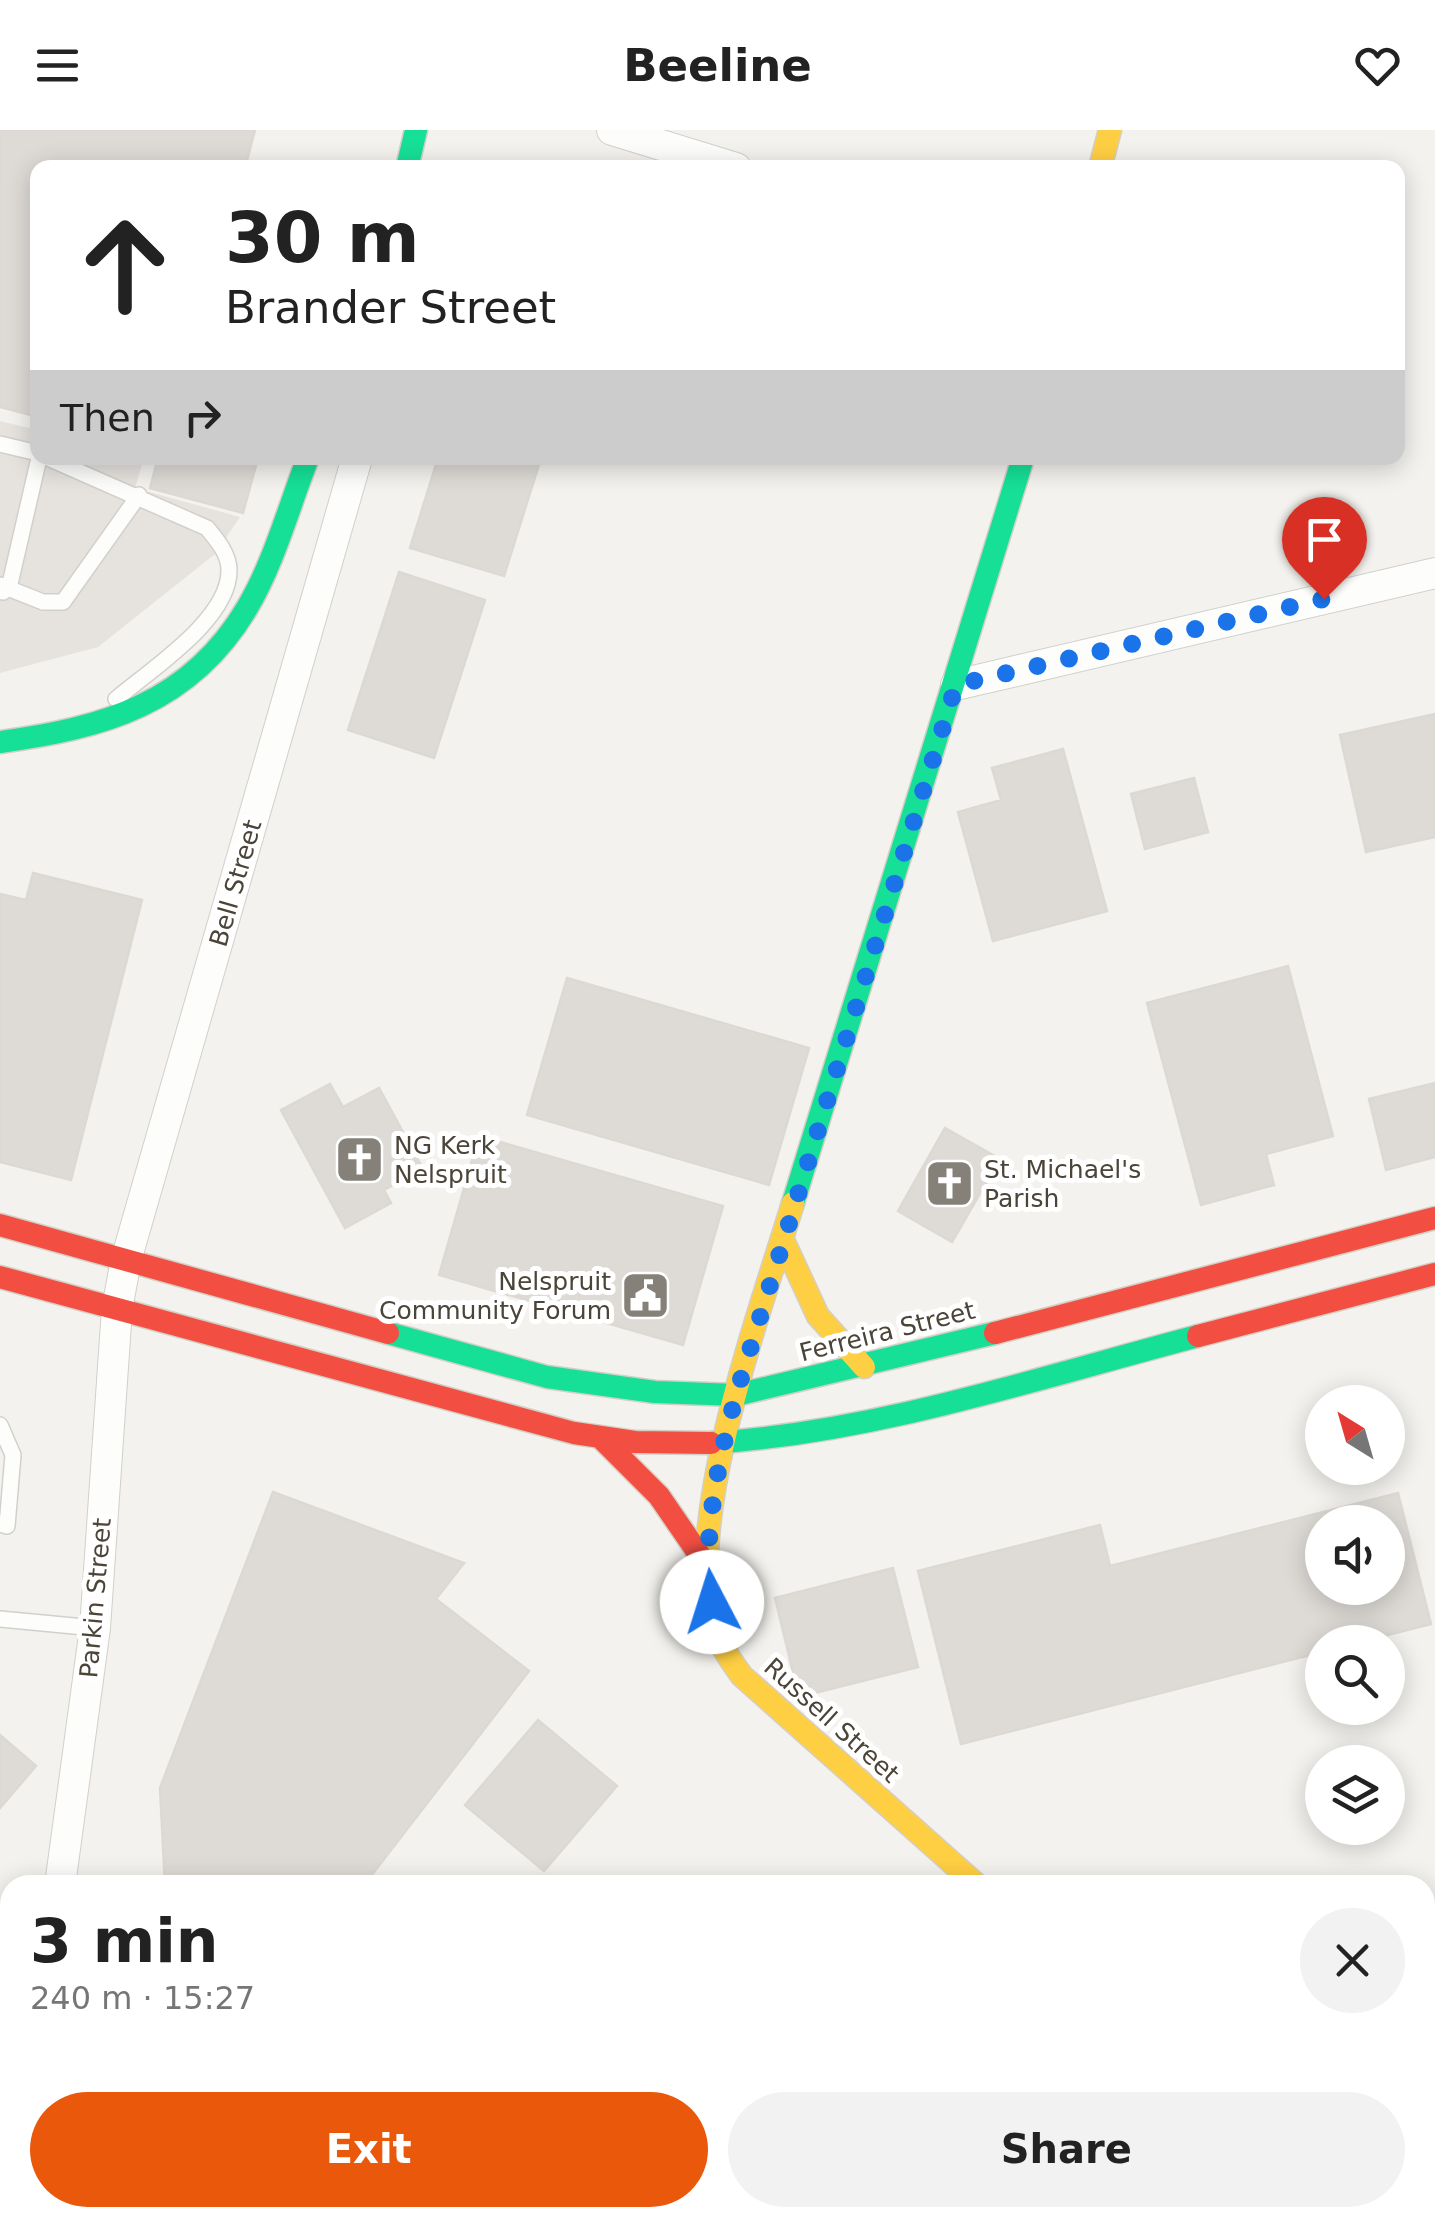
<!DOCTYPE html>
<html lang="en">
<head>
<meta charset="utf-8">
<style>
	body { margin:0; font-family:"DejaVu Sans",sans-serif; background:#f2f2f2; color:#222; height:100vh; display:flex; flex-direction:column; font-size:38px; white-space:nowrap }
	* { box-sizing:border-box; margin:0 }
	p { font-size:32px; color:#767676 }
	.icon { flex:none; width:55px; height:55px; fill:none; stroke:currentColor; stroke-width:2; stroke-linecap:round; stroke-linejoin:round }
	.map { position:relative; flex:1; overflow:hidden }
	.drawer { position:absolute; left:0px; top:1745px; width:1435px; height:352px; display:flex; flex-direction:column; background:#fff; border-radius:30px 30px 0 0; box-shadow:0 5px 25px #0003 }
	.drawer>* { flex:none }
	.top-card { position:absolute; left:30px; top:30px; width:1375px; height:305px; border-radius:20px; box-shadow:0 5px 25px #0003; background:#fff; color:#222; overflow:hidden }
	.needle { width:65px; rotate:323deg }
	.controls { position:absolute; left:1305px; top:1255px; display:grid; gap:20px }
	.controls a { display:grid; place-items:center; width:100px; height:100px; border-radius:50%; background:#fff; box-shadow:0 5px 25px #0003; font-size:50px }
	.pin { position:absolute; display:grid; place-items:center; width:85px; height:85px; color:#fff; margin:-102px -42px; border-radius:50% 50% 50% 0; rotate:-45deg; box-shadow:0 0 10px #0007 }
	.pin .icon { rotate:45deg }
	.me { position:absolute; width:110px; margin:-55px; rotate:355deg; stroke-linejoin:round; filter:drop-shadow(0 0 8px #0008) }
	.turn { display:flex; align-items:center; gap:35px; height:210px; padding:0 30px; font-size:45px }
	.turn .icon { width:130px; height:130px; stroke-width:2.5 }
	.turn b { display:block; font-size:70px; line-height:85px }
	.then { display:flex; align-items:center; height:95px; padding:0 30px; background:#0003; gap:20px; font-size:38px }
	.round { display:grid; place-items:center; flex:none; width:105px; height:105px; border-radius:52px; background:#f2f2f2 }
	.overview { display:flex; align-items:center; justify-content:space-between; height:170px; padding:0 30px }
	h1 { font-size:60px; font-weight:700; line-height:75px }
	.button { display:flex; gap:20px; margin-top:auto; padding:20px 30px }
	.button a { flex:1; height:115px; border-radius:60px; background:#ea580c; color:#fff; font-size:40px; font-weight:700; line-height:115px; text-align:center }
	.button a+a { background:#f2f2f2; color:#222 }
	header { display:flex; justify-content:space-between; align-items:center; height:130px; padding:0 30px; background:#fff; font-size:45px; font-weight:700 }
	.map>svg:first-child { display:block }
</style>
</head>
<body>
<header><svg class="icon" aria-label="menu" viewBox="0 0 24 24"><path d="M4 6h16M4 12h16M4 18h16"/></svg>Beeline<svg class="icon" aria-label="heart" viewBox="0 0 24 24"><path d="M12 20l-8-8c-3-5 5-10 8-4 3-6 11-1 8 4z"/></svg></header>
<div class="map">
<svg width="1435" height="2096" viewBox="0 0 1435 2096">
	<rect width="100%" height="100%" fill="#f4f2ee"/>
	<path fill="#e6e3df" d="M 0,291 L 37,300 L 38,328 L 144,328 L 135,358 L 240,387 L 215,424 L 98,517 L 0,543 Z"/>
	<path fill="#dedbd6" stroke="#dcd9d4" stroke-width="2.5" fill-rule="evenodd" d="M 0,0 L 255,0 L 245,38 L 38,38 L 38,287 L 0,277 Z
		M 158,328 L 258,328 L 243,383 L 150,358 Z
		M 438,328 L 541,328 L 504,446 L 410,418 Z
		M 399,442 L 485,470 L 434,628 L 348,600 Z
		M 1435,584 L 1435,707 L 1366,722 L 1340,605 Z
		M 1063,619 L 1107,781 L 993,811 L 958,682 L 1001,670 L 992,638 Z
		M 1194,648 L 1208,702 L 1145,719 L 1131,664 Z
		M 33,743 L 142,770 L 71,1050 L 0,1032 L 0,764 L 26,770 Z
		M 1288,836 L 1333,1006 L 1266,1024 L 1274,1055 L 1201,1075 L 1147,873 Z
		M 567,848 L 809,918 L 769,1055 L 527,985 Z
		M 1435,953 L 1435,1027 L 1386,1040 L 1369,969 Z
		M 330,954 L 343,977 L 379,958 L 423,1039 L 384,1060 L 391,1073 L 345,1098 L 281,980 Z
		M 945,998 L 1000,1029 L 952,1112 L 898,1081 Z
		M 479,1006 L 723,1076 L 683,1215 L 439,1145 Z
		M 273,1362 L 464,1433 L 436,1469 L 529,1541 L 364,1755 L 165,1755 L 160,1658 Z
		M 1398,1363 L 1431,1494 L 1360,1512 L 1322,1512 L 1322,1522 L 961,1614 L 918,1441 L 1100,1395 L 1110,1436 ZM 1322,1392 L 1388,1392 L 1388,1458 L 1322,1458 Z
		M 893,1438 L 918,1537 L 799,1567 L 775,1468 Z
		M 538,1590 L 617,1656 L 544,1741 L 465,1675 Z
		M 0,1605 L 36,1636 L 0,1678 Z
		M 10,2018 L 10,2086 L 0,2071 L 0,2025 Z
		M 11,2088 L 96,2088 L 101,2096 L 17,2096 Z
		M 206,2088 L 248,2088 L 257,2096 L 198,2096 Z
		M 615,2088 L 696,2088 L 705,2096 L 607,2096 Z
		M 820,2088 L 845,2088 L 854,2096 L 812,2096 Z
		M 1197,2088 L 1223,2088 L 1224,2096 L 1142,2096 Z"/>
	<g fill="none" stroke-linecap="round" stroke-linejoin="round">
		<defs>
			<path id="lane" d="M 0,314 L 38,323
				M 48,328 L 207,398 C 217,410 229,424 229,440 C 230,489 150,540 116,569
				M 0,455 L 43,472 L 63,472 L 139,365
				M 3,462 L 9,458 L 39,328
				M 0,1295 L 13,1325 L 7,1396 L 0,1394
				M 0,1489 L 95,1498
				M 277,2088 L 288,2096"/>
			<path id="street" d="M 612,0 L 736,38
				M 956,555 L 1435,443
				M 60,1755 L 95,1498 L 117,1179 L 126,1130 L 357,328
				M 1425,1824 L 1435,1821
				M 0,1904 L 10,1898
				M 343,2088 L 354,2096
				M 1040,2096 L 1047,2088"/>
			<path id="fast" d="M 407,38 L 416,0
				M 0,612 C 103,598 190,574 247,478 C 274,433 289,376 308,328
				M 793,1073 L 1023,328
				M 388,1203 L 547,1247 L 655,1262 L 736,1265 L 995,1203
				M 711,1313 C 877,1302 1038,1248 1198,1206"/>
			<path id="slow" d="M 1100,38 L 1110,0
				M 793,1073 C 761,1179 688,1378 711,1485 C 716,1509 728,1527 742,1546 L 977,1755
				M 782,1108 L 818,1186 L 864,1237
				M 1375,2088 L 1386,2096"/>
			<path id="jam" d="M 0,1095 L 388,1203
				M 0,1147 L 574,1303 L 635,1312 L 711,1313
				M 995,1203 L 1435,1088
				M 1198,1206 L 1435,1144
				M 602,1309 L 659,1366 L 705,1433"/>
		</defs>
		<use href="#lane" stroke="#d2d0cb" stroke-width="18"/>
		<use href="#street" stroke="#d2d0cb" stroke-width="32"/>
		<use href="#fast" stroke="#d3cfc5" stroke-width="25"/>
		<use href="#slow" stroke="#d3cfc5" stroke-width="25"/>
		<use href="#jam" stroke="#d3cfc5" stroke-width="25"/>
		<use href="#lane" stroke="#fdfdfc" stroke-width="15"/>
		<use href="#street" stroke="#fdfdfc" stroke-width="30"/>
		<use href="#fast" stroke="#16e098" stroke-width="22"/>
		<use href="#slow" stroke="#ffcf43" stroke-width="22"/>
		<use href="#jam" stroke="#f24e42" stroke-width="22"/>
	</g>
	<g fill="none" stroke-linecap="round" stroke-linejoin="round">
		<path stroke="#1a73e8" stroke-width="18" stroke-dasharray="0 32.4" d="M 712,1472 C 701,1406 719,1330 736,1265 L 956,555 L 1324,469"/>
	</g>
	<defs>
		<symbol id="church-square" viewBox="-11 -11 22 22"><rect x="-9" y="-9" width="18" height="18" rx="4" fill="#868178" stroke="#fff"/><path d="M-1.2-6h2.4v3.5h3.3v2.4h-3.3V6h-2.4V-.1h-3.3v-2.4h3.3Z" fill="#fff"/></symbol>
		<symbol id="civic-square" viewBox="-11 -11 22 22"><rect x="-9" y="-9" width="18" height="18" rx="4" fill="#868178" stroke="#fff"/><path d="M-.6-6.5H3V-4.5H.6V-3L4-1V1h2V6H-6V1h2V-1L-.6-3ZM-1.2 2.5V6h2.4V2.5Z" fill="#fff"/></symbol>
	</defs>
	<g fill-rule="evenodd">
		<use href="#church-square" x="332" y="1002" width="55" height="55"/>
		<use href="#church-square" x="922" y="1026" width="55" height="55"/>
		<use href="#civic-square" x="618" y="1138" width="55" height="55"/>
	</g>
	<g text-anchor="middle" stroke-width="10" stroke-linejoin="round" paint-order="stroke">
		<g font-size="25" fill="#4b4439" stroke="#fff">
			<text transform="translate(235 753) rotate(-74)" y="9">Bell Street</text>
			<text transform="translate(887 1201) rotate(-14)" y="9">Ferreira Street</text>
			<text transform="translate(95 1468) rotate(-85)" y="9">Parkin Street</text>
			<text transform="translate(832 1590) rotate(42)" y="9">Russell Street</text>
		</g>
		<g font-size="25" fill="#4b4439" stroke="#fff" text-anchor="start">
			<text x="394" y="1024">NG Kerk<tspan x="394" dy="29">Nelspruit</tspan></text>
			<text x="984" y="1048">St. Michael's<tspan x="984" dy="29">Parish</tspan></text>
			<text x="611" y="1160" text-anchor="end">Nelspruit<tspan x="611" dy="29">Community Forum</tspan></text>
		</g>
	</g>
</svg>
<div class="controls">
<a><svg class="needle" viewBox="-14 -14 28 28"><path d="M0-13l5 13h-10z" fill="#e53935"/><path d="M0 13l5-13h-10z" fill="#767676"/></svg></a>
<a><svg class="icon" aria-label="sound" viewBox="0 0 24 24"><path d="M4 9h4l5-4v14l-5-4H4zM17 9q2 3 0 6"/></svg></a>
<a><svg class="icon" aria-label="search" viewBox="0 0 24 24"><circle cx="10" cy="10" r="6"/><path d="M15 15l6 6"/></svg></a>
<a><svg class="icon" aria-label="layers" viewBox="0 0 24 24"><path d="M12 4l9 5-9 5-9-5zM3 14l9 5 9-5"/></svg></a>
</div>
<div class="pin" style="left:1324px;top:469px;background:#d93025"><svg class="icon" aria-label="arrive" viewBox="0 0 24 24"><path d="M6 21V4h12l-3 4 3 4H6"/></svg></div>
<svg class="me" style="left:712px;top:1472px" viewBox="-20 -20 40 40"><circle r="19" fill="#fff"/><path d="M0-13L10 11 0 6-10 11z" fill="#1a73e8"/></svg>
<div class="top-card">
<div class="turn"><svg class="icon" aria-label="ahead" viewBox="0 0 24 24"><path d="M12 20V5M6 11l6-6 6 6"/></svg><div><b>30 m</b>Brander Street</div></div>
<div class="then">Then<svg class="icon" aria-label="right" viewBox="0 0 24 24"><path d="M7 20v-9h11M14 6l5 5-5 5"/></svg></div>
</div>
<section class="drawer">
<div class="overview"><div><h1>3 min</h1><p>240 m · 15:27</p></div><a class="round"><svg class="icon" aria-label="close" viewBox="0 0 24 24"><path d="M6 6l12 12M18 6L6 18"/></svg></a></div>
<div class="button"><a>Exit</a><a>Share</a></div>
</section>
</div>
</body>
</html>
